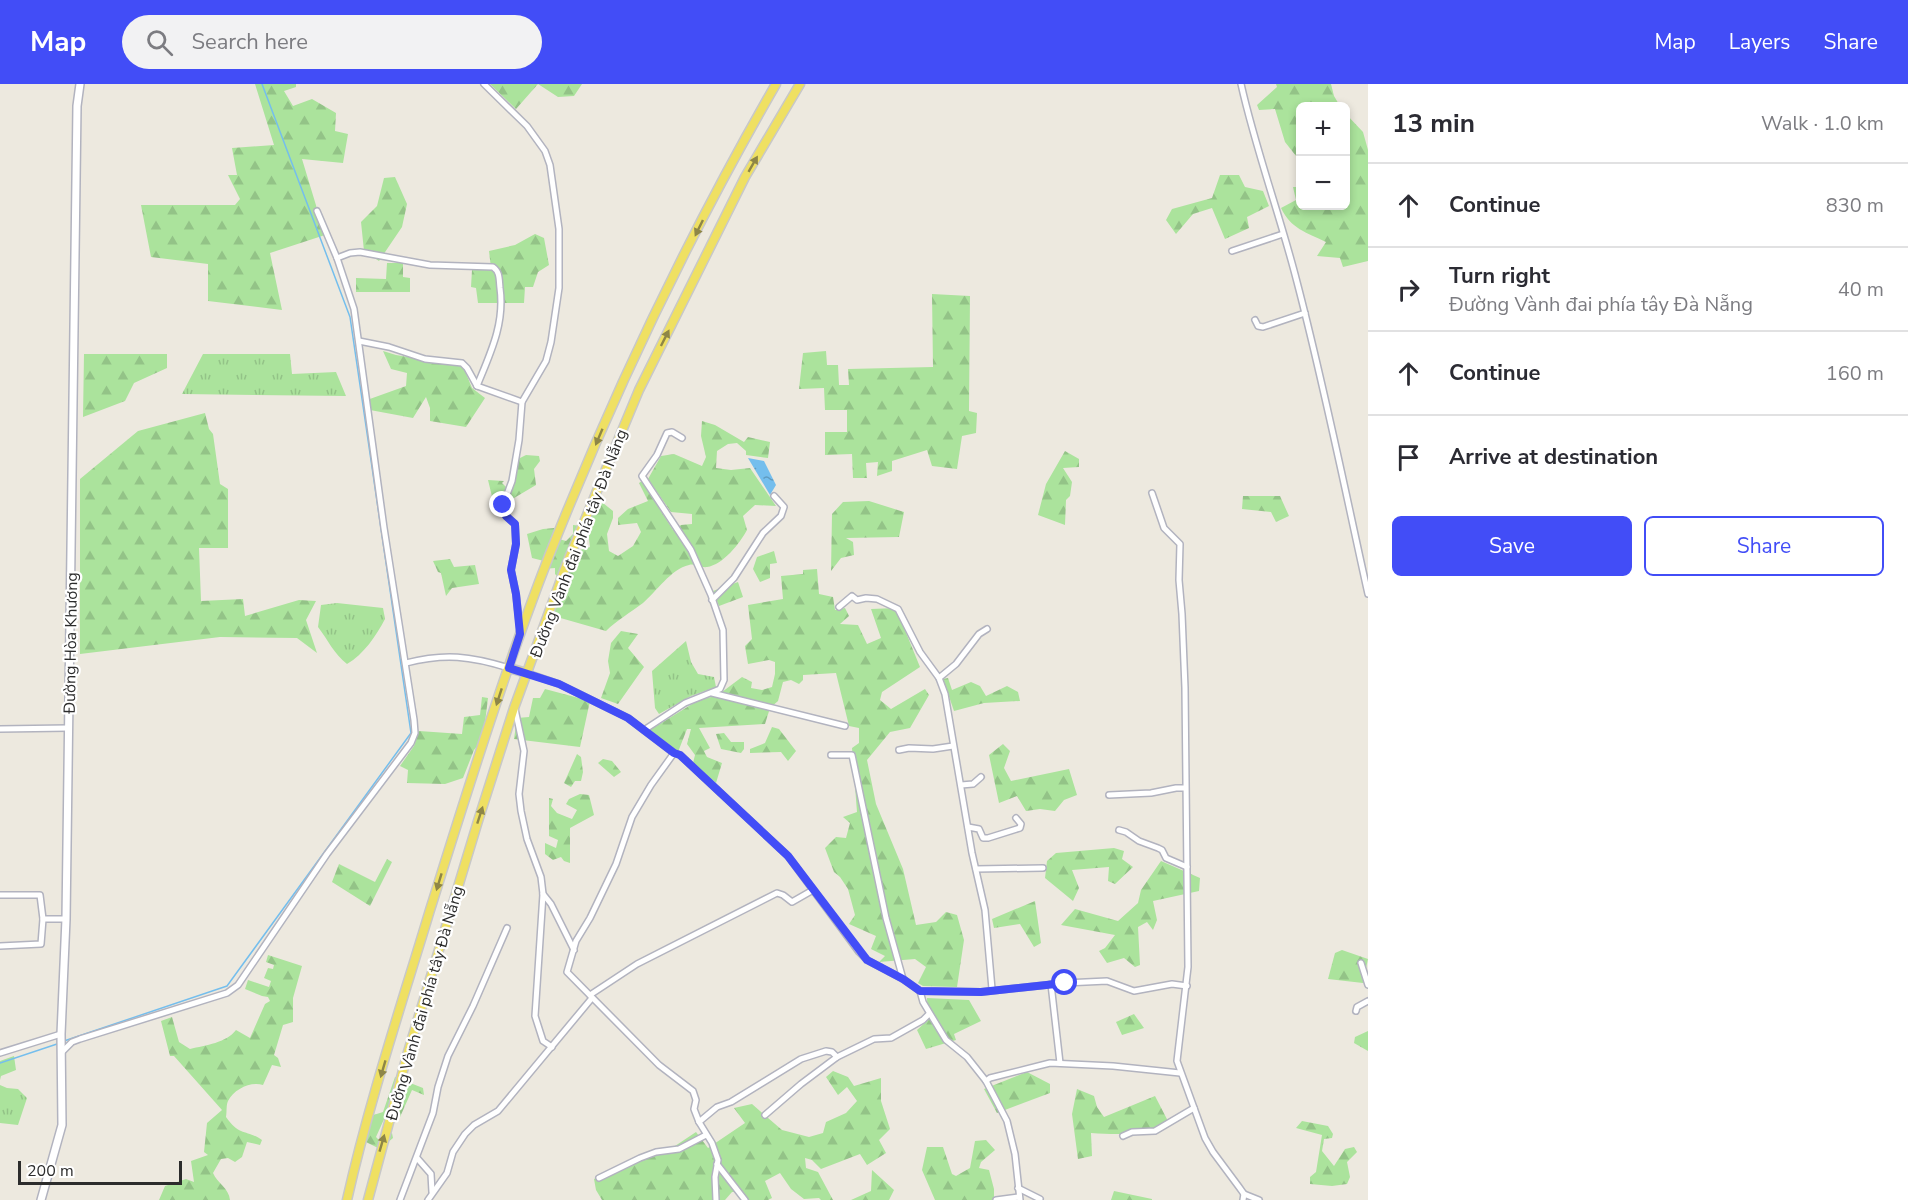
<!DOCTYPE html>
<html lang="en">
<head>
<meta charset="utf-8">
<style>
  :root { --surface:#fff; --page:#f2f2f3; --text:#2b2b33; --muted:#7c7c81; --line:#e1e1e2; --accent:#424df7 }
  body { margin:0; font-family:"Nunito Sans",sans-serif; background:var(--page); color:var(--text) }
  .controls { position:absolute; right:18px; top:18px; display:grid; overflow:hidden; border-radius:9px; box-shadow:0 3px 9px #0003 }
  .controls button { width:54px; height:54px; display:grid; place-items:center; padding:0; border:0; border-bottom:2px solid var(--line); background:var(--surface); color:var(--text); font:30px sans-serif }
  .scale { position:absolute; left:18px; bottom:15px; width:164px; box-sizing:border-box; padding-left:6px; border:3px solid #2c2c2c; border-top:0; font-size:16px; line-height:21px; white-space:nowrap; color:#2c2c2c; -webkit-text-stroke:4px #fff; paint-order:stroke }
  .stop { position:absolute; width:18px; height:18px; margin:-14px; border:4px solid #424df7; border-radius:50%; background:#fff }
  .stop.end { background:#424df7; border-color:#fff; box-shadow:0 2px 6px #0008 }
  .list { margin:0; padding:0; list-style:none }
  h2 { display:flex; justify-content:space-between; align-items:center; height:78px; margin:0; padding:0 24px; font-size:26px }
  h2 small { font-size:20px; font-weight:400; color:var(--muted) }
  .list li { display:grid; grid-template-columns:39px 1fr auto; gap:18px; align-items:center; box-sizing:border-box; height:84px; padding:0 24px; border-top:2px solid var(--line) }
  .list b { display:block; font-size:22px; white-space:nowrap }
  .list p { margin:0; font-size:20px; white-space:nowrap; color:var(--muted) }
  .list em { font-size:20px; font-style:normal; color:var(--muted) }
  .actions { display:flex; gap:12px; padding:18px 24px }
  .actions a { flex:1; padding:14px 0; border:2px solid var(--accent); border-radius:9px; text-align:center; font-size:21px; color:var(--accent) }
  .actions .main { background:var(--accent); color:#fff }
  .icon { flex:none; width:33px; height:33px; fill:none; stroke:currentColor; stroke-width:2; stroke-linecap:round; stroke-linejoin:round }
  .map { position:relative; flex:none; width:1368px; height:1116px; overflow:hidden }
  header { display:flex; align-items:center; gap:36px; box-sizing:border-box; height:84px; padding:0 30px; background:var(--accent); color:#fff }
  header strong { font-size:28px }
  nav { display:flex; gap:33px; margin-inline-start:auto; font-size:21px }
  .search { width:420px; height:54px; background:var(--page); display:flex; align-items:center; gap:15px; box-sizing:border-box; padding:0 21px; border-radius:33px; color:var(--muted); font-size:22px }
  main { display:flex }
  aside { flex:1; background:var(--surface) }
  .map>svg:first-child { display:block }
  .grass { fill:url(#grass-tufts) }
  .forest { fill:url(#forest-firs) }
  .water { fill:url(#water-ripples) }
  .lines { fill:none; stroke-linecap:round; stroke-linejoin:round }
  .stream { stroke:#74beed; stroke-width:1.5 }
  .minor-casing { stroke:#b2b3bf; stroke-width:8 }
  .tertiary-casing { stroke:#b2b3bf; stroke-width:10 }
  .primary-casing { stroke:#c8c8c8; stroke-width:11 }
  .minor { stroke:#fff; stroke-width:5 }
  .tertiary { stroke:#fff; stroke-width:7 }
  .primary { stroke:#efe062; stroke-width:8 }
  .oneway { fill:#8e8647 }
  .route { stroke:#424df7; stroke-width:8 }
  .labels { text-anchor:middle; stroke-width:4.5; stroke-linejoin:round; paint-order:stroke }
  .street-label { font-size:16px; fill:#2c2c2c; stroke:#fff }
</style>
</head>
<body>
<header>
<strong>Map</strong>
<div class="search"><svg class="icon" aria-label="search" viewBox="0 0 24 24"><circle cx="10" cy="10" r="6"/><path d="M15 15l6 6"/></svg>Search here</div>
<nav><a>Map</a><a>Layers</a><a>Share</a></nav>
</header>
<main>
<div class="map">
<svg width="1368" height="1116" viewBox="0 0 1368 1116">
  <defs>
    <pattern id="grass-tufts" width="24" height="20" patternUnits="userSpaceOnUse" patternTransform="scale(1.5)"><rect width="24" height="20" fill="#abe39c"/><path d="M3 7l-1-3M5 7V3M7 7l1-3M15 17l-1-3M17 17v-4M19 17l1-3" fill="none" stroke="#93c387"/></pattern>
    <pattern id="forest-firs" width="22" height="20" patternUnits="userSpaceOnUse" patternTransform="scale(1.5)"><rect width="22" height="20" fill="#abe39c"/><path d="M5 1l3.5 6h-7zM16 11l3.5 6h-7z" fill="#93c387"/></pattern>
    <pattern id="water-ripples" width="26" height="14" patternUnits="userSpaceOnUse" patternTransform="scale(1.5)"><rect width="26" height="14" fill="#74beed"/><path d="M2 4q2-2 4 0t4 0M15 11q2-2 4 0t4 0" fill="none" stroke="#5f9bc0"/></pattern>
  </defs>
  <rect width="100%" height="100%" fill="#ede9df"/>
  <g class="grass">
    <path d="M203,270H290L292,290L336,288L346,312L182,310Z"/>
    <path d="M337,519L383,524L385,535C376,552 364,570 347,580C334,570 328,556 318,543L321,521Z"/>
    <path d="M686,557L691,578L698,590L714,593L716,603L691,612L659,630L655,624L652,587Z"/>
    <path d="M14,972L16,986L1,992L0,996V977Z"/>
    <path d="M0,1001L7,1004L18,1005L27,1014L18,1041L0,1039Z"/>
  </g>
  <g class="forest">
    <path d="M255,0H296V3L284,7L293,22L312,15L336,29L335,47L348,50L343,79L302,75L325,151L270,169L282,226L208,217V180L151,173L141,121H235L240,115L228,91H237L232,64L274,61Z"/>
    <path d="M490,0H582L574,12L558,13L538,0L516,25Z"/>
    <path d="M1276,0H1331L1334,12L1340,22H1300V77L1285,58L1275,25L1259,26L1257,21L1277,3Z"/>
    <path d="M1346,30L1363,48L1368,66V177L1343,183L1340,174L1317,172L1326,158C1306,148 1291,145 1281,124L1296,116L1293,103H1300V122H1346Z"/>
    <path d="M1220,91H1239L1245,103L1263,107L1269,122L1247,133L1249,144L1225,155L1212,124L1193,130L1176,150L1166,136L1172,125L1212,114Z"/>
    <path d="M395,93L407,120L402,143L379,177L364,167L361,138L377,122L384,94Z"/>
    <path d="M535,150L544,154L549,181L538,188L533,203H525L524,219H478L476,204L471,203L472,186L491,184L489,167L515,161Z"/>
    <path d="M387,179H403V193L410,194V208H356V194L386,195Z"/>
    <path d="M932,210L970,212L969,327L977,329L976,349L962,352L957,385L932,382L927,366L892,377V387L877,392L878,378L866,379L867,394H853L852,370L825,371V348H847V326H825L824,304L799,305L803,269L826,267L827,281H838L839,301H849L848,285L933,283Z"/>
    <path d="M383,267L396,271L463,282L472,304L485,314L466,343L430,337V324L426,313L413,334L370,326L367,316L406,302L407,289L391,285Z"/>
    <path d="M84,270H167V284L134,299L125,317L83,333Z"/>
    <path d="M205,329L209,345L213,350L220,400L228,405V464H199L201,517L243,515L245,532L299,516L316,517L306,536L317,569L297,554L220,553L80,570V395L138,347Z"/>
    <path d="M702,337L715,341L744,358L748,353L770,358L768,374L746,371V367L737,359L728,360L717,367L716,384L731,386L750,384L776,422L755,421L743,432L747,446C740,459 723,481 707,483C701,484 695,479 689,481C671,485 656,508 643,519C630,529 617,536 606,547L550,531L553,518L562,516L569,504L555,490V484L543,485L544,477L532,474L527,450L543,445L554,444L559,455L566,457L573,450V441L582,442L584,451L571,459V464L580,466L590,463L585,425L598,415L613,427V434L607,450L609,467L618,472L633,462L641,448L637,439L618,441V434L628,425L648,417L639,399L642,397L673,446L681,441L692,440V430L671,428L648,395L661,372L674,370L702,382L706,373L701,352Z"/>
    <path d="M1065,367L1079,375V383L1063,384L1072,398L1070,412L1066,416L1065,441L1038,431L1046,400Z"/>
    <path d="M526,371L539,372L540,377L534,385L536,401L509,417L518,375Z"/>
    <path d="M488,396L504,397L502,399L506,403L498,424L495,425Z"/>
    <path d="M1243,412H1280L1289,432L1276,438L1271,428L1242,425Z"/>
    <path d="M869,417L904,428L899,453L846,454L853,458L854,471L841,474L831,487L832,430L843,418Z"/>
    <path d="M774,467L777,479L770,480V494L760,498L753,485L757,473Z"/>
    <path d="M450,475L454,483L475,481L479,500L452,504L446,512L441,489L438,488L433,477Z"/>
    <path d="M817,485L819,510L833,513L835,526L845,524L849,532L840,540L858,541L867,560L881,554L871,525L896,524L920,583L882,608L880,616L891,625L925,605L929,611L910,644L890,648L867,676L876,720L903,785L916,841L936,838L946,828L957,831L964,856L957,903L923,902L918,899L926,883L915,875L879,878L885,872L871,865L876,852L849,840L855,831L848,805L840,793L834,788L825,764L836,753L846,754L850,739L843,733L857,728L852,664L859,659V644L849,642L836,589L803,591V596L799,600L791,596L783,598L778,617L770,624L765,640L699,644L710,664L704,667L707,673L722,679L716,699L693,679L695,671L687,660L691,645H687L678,668L650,646L697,617L718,611L742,593L752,598L751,604L762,606L772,603L775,590V578L769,576L748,580L745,562L752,555L748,521L783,515L781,492L803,490V486Z"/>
    <path d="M738,498L743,513L719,522L713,507Z"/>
    <path d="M621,547L638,550L628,564L644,583L618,620L601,614L610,589L608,577L611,559Z"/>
    <path d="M948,594L952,606L971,598L980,602L986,612L1007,602L1018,608L1020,617L984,619L954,627L943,595Z"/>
    <path d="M545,605L590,617L580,663L514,655L517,634L529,633L533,614H540Z"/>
    <path d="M482,613L488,614L483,655L474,666L463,694L445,700L407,699L408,686L400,682L414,662L419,647L462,650L464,633L480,631Z"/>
    <path d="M772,643L779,645L796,667L788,677L781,668L750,669V665L765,659Z"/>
    <path d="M724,649L731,658H744V665L741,669L721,665L716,650Z"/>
    <path d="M1003,660L1010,667L1004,684L1011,697L1069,685L1077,711L1064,716L1055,727L1040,725L1026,727L1017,712L999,719L989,671Z"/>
    <path d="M577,670L581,673L583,688L581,697H575L571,703L564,699Z"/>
    <path d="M603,675L612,677L621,688L614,693L598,679Z"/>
    <path d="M580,710L589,711L594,731L570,744V779L564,777L561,773L553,776L545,770V759L556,764L558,756L549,752V714L553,715L551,722L557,729L572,735L577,726L566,720L569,715Z"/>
    <path d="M1114,764L1124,767L1122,775L1133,783L1115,800L1108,797L1109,783L1072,786L1079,804L1073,817L1045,794L1047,777L1056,769Z"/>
    <path d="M387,775L392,778L370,822L332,798L339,780L375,798Z"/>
    <path d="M1161,777L1200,794L1199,807L1153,817L1157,836L1153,846L1147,838L1138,843L1140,881L1135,883L1124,874L1107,879L1099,867L1105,864L1115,851L1061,841L1075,825L1118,837L1138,819L1141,806Z"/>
    <path d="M1035,817L1041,859L1034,863L1020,840L994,844L992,835Z"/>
    <path d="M1342,866L1368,875L1363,899L1328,895L1335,869Z"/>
    <path d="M268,871L302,882L293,914V938L283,941L274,971L278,974L281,983L272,981L263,1001C251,997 234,1005 228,1017C226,1021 227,1028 226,1033C240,1053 246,1045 262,1056L260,1061L247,1058L242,1073L235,1078L228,1074L221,1075L213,1089C217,1099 229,1104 230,1116H159L165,1102L186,1095L194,1098L191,1077L208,1071L204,1068L207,1039L222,1026L174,972H170L161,937L172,933L179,958L190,965C206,961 226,959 236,946L250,954L265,920L270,917L268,913L262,912L245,905L248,896L269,903L271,897L264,894L268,884L273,885L274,881L266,878Z"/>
    <path d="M927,914L969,916L981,937L954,950L956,956L926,965L917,946L928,936Z"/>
    <path d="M1134,930L1144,944L1122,951L1116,938Z"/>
    <path d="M1368,947V967L1354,959L1355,953Z"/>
    <path d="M833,987L848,993L854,1002L881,994V1017L890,1045L879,1056L886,1069L867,1081L860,1070L821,1085L812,1076L805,1074L806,1084L818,1088L833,1116H821L819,1114L804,1115L791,1105L780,1089L765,1097L772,1114L768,1116H741L735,1108H732L725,1116H602L596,1106L594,1095L649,1068L672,1064L696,1048L708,1064L745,1039L734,1024L752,1020L782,1046L809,1053L823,1049L826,1038L846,1029L857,1017L847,1003L838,1011L826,993Z"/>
    <path d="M1027,988L1050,1000V1009L997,1029L984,1005Z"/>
    <path d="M395,993L423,1004L424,1011L412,1006L400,1033H385L376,1053L379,1056L392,1049L393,1054L380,1065L362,1056L367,1033L383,1028Z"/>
    <path d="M1077,1005L1094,1012L1097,1023L1104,1033L1155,1012L1170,1041C1141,1051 1121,1051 1091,1049L1092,1072L1078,1075L1072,1030Z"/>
    <path d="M1302,1037L1328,1042L1333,1050L1332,1054L1324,1055L1322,1067L1334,1082L1345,1065L1354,1063L1357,1068L1347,1078L1350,1093L1347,1100L1332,1102L1310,1100V1093L1316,1088L1322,1051L1296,1044Z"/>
    <path d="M986,1056L995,1066L981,1078L979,1084L989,1086L994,1105V1116H935L922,1086L927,1063H943L952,1090L956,1092L970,1084L975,1057Z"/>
    <path d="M872,1086L894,1106L889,1116H851L871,1107Z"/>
    <path d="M1114,1107L1152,1115V1116H1111Z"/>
  </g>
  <path class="water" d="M748,374L764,377L776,401L770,411Z"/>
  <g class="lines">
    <g class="stream">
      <path d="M64,957L227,902L411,649L350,233L262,0"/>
      <path d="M0,979L57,960"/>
    </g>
    <g class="minor-casing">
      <g id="minor">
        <path d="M484,0L527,42L545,67L550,81L559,145V204L551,258L546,277L522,318L519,356L512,397L503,421L506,432L515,440L516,460L511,486L516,510L520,545"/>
        <path d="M1241,0C1256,67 1280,131 1297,198C1324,301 1345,406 1368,510"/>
        <path d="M1232,167L1283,150"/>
        <path d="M337,174L350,169L360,168L430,181L493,183C500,188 499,195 500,204C505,240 490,270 477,302"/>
        <path d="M1255,236L1258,242L1263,243L1305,229"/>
        <path d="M359,257L389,263L425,275L462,279L467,284L477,302L522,318"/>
        <path d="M1152,409L1164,444L1180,460L1179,496L1182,530L1185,604L1188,883L1177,977L1205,1054L1213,1068L1239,1103L1244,1110L1243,1116"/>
        <path d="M712,516L734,494L763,449L781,432L784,423L774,412"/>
        <path d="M839,523L852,512L857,516L866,514L877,515L898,525L920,568L939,594L945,610L972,769L985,826L992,905"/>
        <path d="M406,579C445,569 470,572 509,584"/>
        <path d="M527,589L559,600L628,634L674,669L680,671L788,772L859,868L867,876L903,895L920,907L923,918L946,956L967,973L986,997L1007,1037L1015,1070L1020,1116"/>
        <path d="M939,594L956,580L979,550L987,545"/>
        <path d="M712,609L845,642"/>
        <path d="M515,625L524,667L519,710L521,727L527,755L541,793L543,810L535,932L543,957L552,963"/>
        <path d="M0,645L68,644"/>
        <path d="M644,646L685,619L720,605L724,596L723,546L711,511L691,466L642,392L657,371L667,349L672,348L682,354"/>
        <path d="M899,666L909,664L933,665L953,662"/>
        <path d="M674,669L651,701L632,733L616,780L590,834L576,857L567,888L659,981L693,1007L696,1016L694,1025L699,1038L712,1059L718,1076L715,1093L716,1116"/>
        <path d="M831,671H852L886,834L903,895"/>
        <path d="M961,701L973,700L981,693"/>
        <path d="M1109,711L1151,709L1176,704H1185"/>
        <path d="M968,743L979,745L983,754H988L1020,744L1021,740L1016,734"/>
        <path d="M1119,746L1126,748L1139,757L1158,764L1162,766L1166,774L1187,783"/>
        <path d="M976,785L1043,784"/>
        <path d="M543,810L551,820L574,866"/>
        <path d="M0,811H40L43,835L41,860L0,862"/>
        <path d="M43,835H66"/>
        <path d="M1361,879L1368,901"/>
        <path d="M1051,900L1060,979"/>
        <path d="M920,907L981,908L1065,899L1107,897L1134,907L1172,900L1187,902"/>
        <path d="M590,911L637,880L777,809L783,811L792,818L813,806"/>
        <path d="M1356,927L1357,923L1368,917"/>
        <path d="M62,968L72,958L80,955L227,909L238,901L327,770L411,659L415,649L414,636L384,444L354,225L337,174L317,127"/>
        <path d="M0,969L61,950"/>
        <path d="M986,997L990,994L1050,979L1113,982L1180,989"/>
        <path d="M765,1031L801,1000L837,973L874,955L891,954L923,936L929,930"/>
        <path d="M699,1038L717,1023L731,1018L801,975L826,967L832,968L837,973"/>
        <path d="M1123,1052L1132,1048L1155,1047L1194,1024"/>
        <path d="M417,1074L431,1090L432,1108"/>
        <path d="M717,1080L745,1116"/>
        <path d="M599,1094L640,1074L656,1068L679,1065L706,1051"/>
        <path d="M1018,1104L1040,1115"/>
        <path d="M1244,1110L1259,1116"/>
        <path d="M400,1116L433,1029L438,1003L448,972L473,922L507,844"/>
        <path d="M428,1116L447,1089L453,1068L465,1050L474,1041L498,1027L592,914"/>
        <path d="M996,1116L1019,1113"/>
      </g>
    </g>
    <g class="tertiary-casing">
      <path id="tertiary" d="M41,1116L62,1041L61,950L66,835L77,22L80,0"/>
    </g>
    <g class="primary-casing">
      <g id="primary">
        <path d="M509,584L527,589"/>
        <path d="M347,1116C369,1018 401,922 430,826C467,708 504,588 549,472C613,310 689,151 776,0"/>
        <path d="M368,1116L408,968L478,737L514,624L567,479L639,306L745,93L800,0"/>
      </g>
    </g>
    <use href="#minor" class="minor"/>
    <use href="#tertiary" class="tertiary"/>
    <use href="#primary" class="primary"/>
  </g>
  <defs><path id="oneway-solid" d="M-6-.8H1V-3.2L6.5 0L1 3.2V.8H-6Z" transform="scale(1.5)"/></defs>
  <g class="oneway">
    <use href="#oneway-solid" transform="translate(753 80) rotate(-60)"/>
    <use href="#oneway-solid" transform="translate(699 144) rotate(116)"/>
    <use href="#oneway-solid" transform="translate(665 254) rotate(-63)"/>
    <use href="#oneway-solid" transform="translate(599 353) rotate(113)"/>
    <use href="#oneway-solid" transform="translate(499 613) rotate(108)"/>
    <use href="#oneway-solid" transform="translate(480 731) rotate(-72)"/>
    <use href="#oneway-solid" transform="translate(439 798) rotate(107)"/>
    <use href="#oneway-solid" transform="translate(383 985) rotate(106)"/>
    <use href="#oneway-solid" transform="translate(382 1059) rotate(-74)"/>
  </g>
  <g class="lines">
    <path class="route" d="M503,421L506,432L515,440L516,460L511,486L516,510L520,550L509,584L559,600L628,634L674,669L680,671L788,772L867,876L903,895L920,907L981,908L1065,899"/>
  </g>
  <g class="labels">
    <g class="street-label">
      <text transform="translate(578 459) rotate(-69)" y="6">Đường Vành đai phía tây Đà Nẵng</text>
      <text transform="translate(70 559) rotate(-89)" y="6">Đường Hòa Khương</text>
      <text transform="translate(424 919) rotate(-74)" y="6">Đường Vành đai phía tây Đà Nẵng</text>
    </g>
  </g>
</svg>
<div class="controls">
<button>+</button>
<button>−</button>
</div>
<div class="scale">200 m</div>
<div class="stop" style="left:1065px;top:899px"></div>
<div class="stop end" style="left:503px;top:421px"></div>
</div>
<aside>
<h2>13 min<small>Walk · 1.0 km</small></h2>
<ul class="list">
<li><svg class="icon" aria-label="ahead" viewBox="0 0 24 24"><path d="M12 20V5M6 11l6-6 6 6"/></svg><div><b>Continue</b></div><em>830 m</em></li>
<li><svg class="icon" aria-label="right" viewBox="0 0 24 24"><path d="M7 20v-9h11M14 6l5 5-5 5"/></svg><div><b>Turn right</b><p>Đường Vành đai phía tây Đà Nẵng</p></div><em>40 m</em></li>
<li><svg class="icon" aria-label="ahead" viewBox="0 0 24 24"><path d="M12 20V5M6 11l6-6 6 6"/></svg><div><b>Continue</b></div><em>160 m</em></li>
<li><svg class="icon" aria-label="arrive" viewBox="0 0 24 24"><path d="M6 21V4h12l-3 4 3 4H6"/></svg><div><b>Arrive at destination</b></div></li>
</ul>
<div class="actions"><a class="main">Save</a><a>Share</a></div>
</aside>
</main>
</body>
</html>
